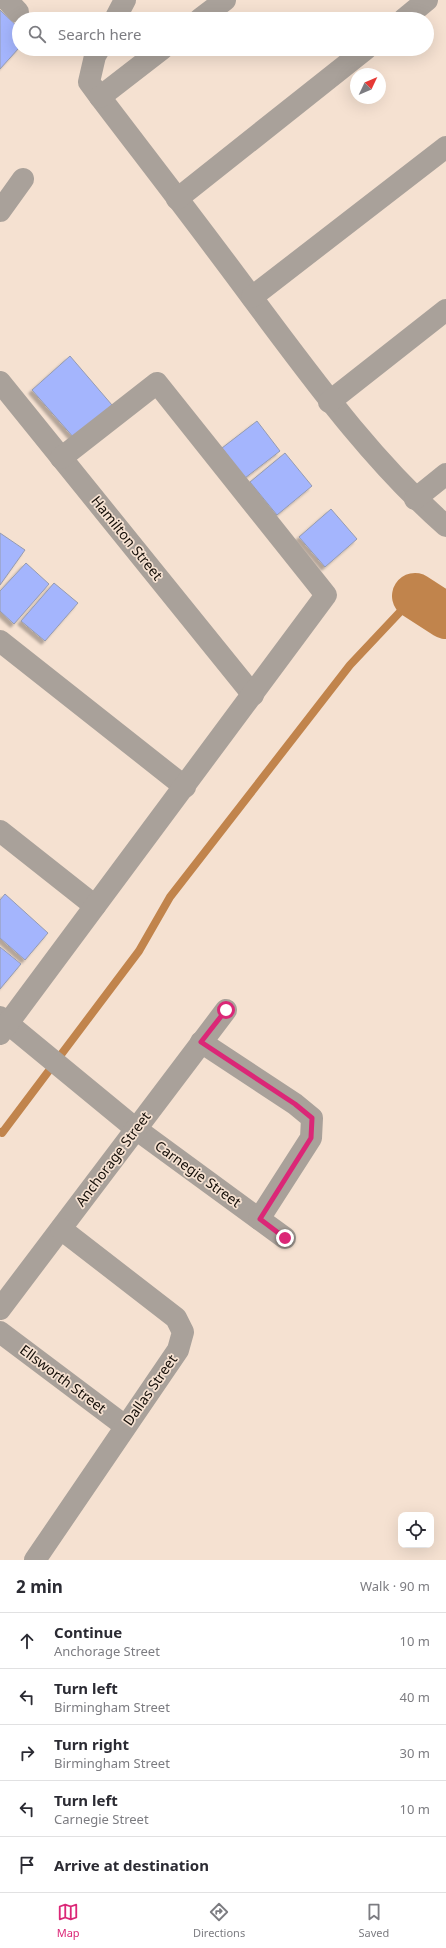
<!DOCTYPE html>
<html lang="en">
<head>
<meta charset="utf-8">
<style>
  :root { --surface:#fff; --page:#f2f2f3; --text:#2b2b33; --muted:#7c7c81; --line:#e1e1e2; --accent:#db2777 }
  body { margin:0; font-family:"Noto Sans",sans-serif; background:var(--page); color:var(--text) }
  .controls { position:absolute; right:12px; bottom:12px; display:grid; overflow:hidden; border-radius:8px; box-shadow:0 4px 16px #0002 }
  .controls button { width:36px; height:36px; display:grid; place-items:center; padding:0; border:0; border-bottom:1px solid var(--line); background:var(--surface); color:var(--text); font:20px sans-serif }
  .compass { position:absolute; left:350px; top:68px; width:36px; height:36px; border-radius:50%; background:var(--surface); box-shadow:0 4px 16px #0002; rotate:46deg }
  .stop { position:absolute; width:12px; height:12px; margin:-9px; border:3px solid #db2777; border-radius:50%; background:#fff }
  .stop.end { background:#db2777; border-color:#fff; box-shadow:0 1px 4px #0008 }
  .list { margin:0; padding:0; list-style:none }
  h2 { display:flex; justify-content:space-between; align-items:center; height:52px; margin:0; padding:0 16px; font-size:17px }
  h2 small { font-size:13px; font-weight:400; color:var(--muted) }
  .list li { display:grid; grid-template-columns:26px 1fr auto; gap:12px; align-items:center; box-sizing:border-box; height:56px; padding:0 16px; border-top:1px solid var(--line) }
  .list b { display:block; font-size:15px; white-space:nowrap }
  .list p { margin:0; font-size:13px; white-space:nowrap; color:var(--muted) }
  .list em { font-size:13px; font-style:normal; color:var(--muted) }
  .icon { flex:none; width:22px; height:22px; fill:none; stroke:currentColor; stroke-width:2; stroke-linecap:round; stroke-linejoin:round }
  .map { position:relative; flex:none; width:446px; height:1560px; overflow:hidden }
  .search { position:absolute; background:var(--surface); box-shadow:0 4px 16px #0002; left:12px; right:12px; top:12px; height:44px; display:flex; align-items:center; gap:10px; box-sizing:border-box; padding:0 14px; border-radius:22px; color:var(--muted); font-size:15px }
  .sheet { height:332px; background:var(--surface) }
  nav { display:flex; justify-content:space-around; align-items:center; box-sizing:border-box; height:56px; border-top:1px solid var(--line); background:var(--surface); font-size:11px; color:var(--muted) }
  nav a { display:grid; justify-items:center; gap:2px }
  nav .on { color:var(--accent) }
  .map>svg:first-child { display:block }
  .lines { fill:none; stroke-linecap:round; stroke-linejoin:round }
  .stream { stroke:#c1844c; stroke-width:8 }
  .river { stroke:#c1844c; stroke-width:46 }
  .building { fill:#a4b5fd; stroke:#959bb0; filter:url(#shadow) }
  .minor { stroke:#a9a19a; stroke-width:22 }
  .route { stroke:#db2777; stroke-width:5 }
  .labels { text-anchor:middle; stroke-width:3.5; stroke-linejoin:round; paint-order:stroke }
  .street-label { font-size:14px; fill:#130d07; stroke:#f5e1d1 }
</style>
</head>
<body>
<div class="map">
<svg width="446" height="1560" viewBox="0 0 446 1560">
  <defs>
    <filter id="shadow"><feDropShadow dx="-3.5" dy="3.5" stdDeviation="1" flood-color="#0004"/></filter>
  </defs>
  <rect width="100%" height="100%" fill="#f5e1d1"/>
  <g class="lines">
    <path class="stream" d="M0,1132L2,1133L139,951L170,897L350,665L415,596"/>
    <path class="river" d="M415,596L446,616"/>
  </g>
  <g class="building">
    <path d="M0,10L19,28V48L0,69Z"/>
    <path d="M70,356L112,405L74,438L32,390Z"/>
    <path d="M257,421L280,451L245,478L222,448Z"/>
    <path d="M285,453L312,486L277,515L250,482Z"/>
    <path d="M331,509L357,539L325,567L299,537Z"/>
    <path d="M0,533L25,550L0,585Z"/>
    <path d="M26,563L49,584L14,624L0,611V591Z"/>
    <path d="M54,583L78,603L45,641L21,621Z"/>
    <path d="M5,894L48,933L25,960L0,938V900Z"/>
    <path d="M0,947L21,964L0,989Z"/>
  </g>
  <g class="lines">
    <g class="minor">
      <path d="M7,0L18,12"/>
      <path d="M115,19L125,0"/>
      <path d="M200,19L225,0"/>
      <path d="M404,19L427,0"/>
      <path d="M99,49L95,56L89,82L100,97C151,164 203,231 253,299C313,379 371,460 446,526"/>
      <path d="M100,97L162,49"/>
      <path d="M177,199L366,49"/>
      <path d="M0,211L23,179"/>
      <path d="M252,297L446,147"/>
      <path d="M0,382L253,695"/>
      <path d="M329,402L446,310"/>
      <path d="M415,499L446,474"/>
      <path d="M0,641L185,787"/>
      <path d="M0,831L95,906"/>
      <path d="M0,1017L136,1129L285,1238"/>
      <path d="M0,1034L326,595L157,383L61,458"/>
      <path d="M201,1042L295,1104L312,1118L311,1138L259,1219"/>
      <path d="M0,1309L226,1010"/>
      <path d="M0,1332L125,1426"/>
      <path d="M35,1560L178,1350L183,1332L176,1318L61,1229"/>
    </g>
  </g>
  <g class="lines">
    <path class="route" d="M226,1010L201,1042L295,1104L312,1118L311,1138L260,1219L285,1238"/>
  </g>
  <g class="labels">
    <g class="street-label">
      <text transform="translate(127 538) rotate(51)" y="5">Hamilton Street</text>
      <text transform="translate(113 1159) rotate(-53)" y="5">Anchorage Street</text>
      <text transform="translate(198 1174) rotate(36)" y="5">Carnegie Street</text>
      <text transform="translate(63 1379) rotate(37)" y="5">Ellsworth Street</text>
      <text transform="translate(150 1390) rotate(-55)" y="5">Dallas Street</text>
    </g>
  </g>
</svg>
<div class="controls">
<button><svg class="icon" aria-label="locate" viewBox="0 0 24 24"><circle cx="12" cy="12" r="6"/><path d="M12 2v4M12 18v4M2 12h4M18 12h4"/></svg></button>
</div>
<svg class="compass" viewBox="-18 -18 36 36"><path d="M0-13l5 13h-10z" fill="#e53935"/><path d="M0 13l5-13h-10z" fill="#7c7c81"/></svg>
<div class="stop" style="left:226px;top:1010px"></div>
<div class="stop end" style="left:285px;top:1238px"></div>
<div class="search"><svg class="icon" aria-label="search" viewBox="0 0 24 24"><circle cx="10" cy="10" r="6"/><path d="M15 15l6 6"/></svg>Search here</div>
</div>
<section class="sheet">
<h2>2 min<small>Walk · 90 m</small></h2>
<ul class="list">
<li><svg class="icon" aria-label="ahead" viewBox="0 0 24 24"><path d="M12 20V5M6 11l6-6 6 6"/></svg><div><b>Continue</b><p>Anchorage Street</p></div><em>10 m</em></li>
<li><svg class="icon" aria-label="left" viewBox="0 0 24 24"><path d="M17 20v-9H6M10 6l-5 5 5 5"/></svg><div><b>Turn left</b><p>Birmingham Street</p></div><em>40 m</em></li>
<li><svg class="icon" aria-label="right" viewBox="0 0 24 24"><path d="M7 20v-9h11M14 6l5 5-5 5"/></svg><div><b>Turn right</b><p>Birmingham Street</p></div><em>30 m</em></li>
<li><svg class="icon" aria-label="left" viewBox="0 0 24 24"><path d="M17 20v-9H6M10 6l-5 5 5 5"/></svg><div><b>Turn left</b><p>Carnegie Street</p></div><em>10 m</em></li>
<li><svg class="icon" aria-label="arrive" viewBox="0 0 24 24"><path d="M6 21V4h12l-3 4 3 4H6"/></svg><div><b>Arrive at destination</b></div></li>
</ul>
</section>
<nav>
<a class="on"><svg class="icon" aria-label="map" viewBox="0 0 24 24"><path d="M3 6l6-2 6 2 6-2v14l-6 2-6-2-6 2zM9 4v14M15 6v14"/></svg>Map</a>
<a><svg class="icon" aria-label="directions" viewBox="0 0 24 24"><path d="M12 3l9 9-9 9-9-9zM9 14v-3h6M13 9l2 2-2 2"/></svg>Directions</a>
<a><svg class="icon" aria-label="saved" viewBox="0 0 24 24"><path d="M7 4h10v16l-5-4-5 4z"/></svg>Saved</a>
</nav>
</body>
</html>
